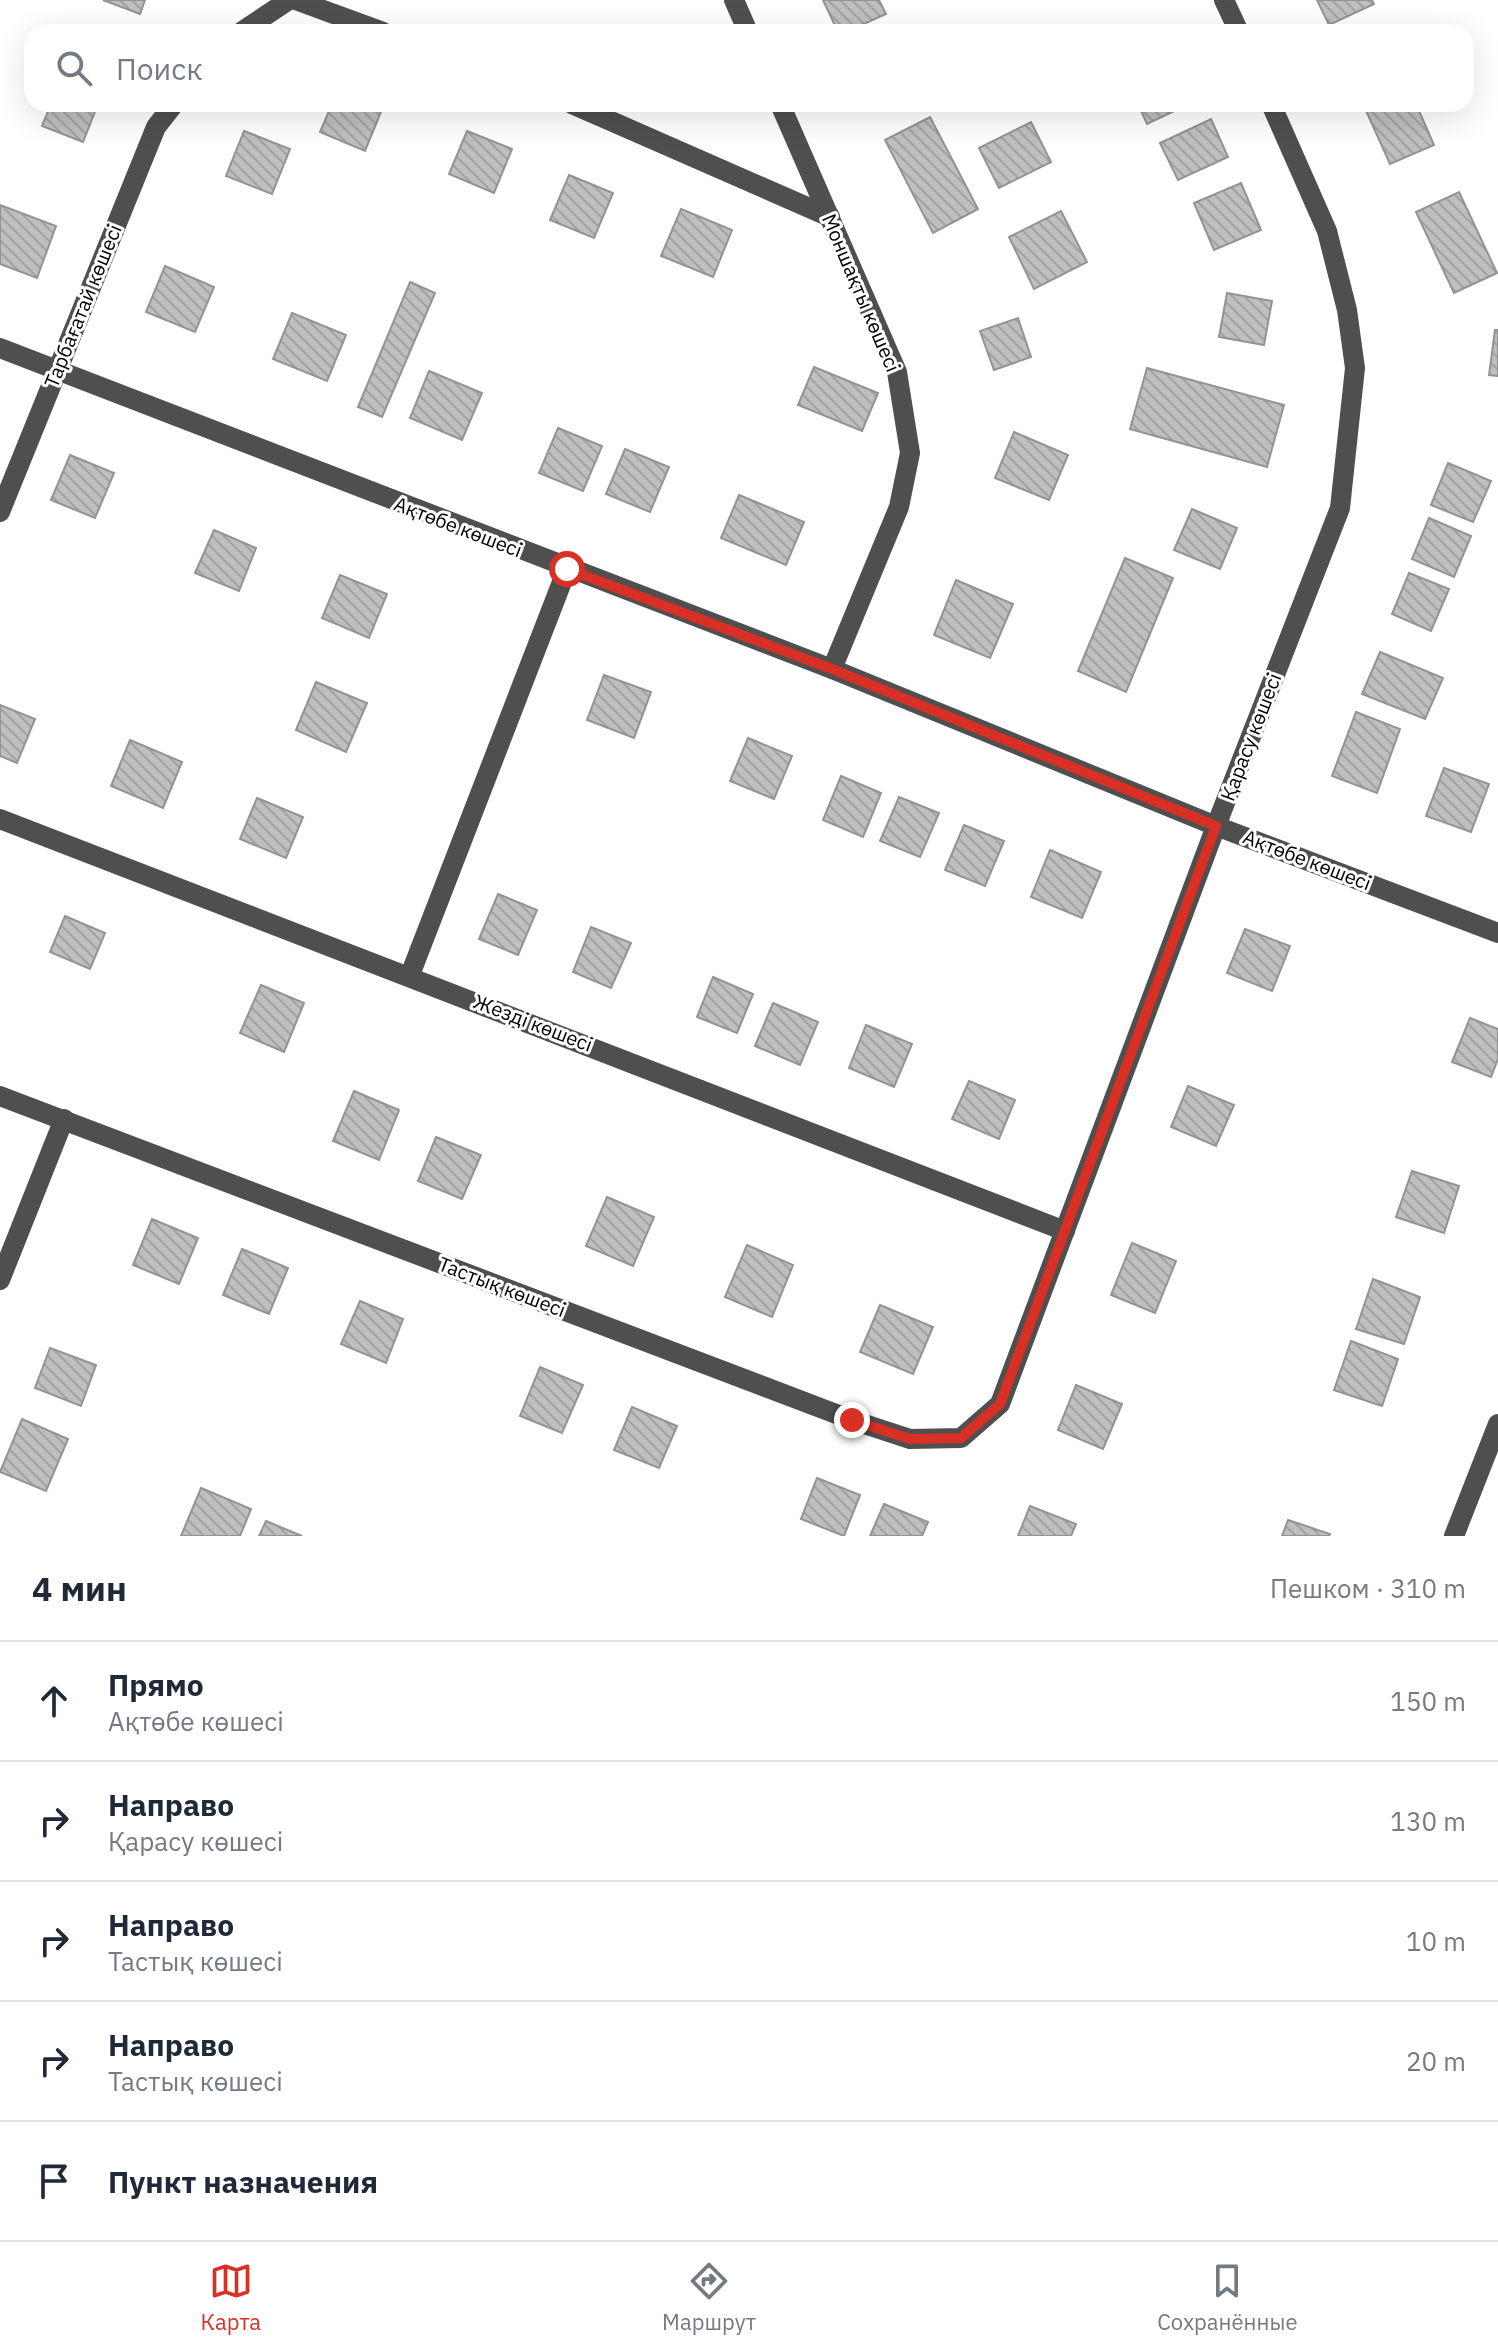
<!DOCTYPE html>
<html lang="ru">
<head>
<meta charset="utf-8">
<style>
  :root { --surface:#fff; --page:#f6f6f7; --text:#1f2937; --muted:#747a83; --line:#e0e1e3; --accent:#d93025 }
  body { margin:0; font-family:"IBM Plex Sans",sans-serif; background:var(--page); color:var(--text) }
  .stop { position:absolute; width:24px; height:24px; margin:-18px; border:6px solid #d93025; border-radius:50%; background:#fff }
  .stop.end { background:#d93025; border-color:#fff; box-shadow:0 2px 8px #0008 }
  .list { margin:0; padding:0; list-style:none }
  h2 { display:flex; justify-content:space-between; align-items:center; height:104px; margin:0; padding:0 32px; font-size:34px }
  h2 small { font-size:26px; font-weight:400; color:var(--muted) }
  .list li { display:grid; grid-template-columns:52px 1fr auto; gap:24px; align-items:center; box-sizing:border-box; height:120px; padding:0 32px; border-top:2px solid var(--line) }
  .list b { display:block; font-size:30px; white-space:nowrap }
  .list p { margin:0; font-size:26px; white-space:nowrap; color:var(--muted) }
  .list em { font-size:26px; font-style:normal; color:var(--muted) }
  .icon { flex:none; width:44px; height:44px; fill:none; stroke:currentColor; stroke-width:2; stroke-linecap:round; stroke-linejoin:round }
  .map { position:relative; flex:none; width:1498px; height:1536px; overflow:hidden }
  .search { position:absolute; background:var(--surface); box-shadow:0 8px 32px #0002; left:24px; right:24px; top:24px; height:88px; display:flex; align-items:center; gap:20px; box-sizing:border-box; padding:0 28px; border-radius:24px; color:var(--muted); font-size:30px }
  .sheet { height:704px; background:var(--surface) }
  nav { display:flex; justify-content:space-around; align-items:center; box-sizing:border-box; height:112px; border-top:2px solid var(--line); background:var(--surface); font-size:22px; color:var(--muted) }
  nav a { display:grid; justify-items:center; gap:4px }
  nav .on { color:var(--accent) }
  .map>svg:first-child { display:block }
  .building { fill:url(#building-back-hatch); stroke:#939393; stroke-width:2 }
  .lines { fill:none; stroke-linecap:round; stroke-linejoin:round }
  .minor { stroke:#4f4f4f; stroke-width:20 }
  .route { stroke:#d93025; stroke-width:10 }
  .labels { text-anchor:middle; stroke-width:6; stroke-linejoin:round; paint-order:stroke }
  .street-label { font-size:20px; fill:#000; stroke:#fff }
</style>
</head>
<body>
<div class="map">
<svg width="1498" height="1536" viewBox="0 0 1498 1536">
  <defs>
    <pattern id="building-back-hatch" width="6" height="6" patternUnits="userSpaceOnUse" patternTransform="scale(2)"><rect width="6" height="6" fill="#bfbfbf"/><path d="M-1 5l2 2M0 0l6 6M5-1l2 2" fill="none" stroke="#a2a2a2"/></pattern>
  </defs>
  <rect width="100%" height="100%" fill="#fff"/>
  <g class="building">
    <path d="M103,0H145L140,14Z"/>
    <path d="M823,0H879L886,14L846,32H838Z"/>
    <path d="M1317,0H1372L1374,4L1329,25Z"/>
    <path d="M51,104H98L83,142L42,126Z"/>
    <path d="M332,104L383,107L365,151L320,132Z"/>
    <path d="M1138,104H1189L1147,124Z"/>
    <path d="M1363,104H1416L1434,145L1390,164Z"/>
    <path d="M930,117L978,209L933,233L885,140Z"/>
    <path d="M1211,119L1228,157L1178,180L1160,143Z"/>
    <path d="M1031,122L1051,162L999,188L979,148Z"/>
    <path d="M244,131L290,149L272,194L226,176Z"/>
    <path d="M467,131L512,149L494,193L449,174Z"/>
    <path d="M569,175L613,193L594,238L550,220Z"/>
    <path d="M1241,183L1261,230L1214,250L1194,203Z"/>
    <path d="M1459,192L1497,273L1454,293L1416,212Z"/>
    <path d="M0,205L56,226L37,278L0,264Z"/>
    <path d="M681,209L732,230L713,277L661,256Z"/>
    <path d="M1061,211L1087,262L1034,289L1009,237Z"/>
    <path d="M165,266L214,287L195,332L146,312Z"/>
    <path d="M410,282L435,293L382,417L358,407Z"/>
    <path d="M1227,293L1272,301L1264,345L1219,337Z"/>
    <path d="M292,313L346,335L327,381L273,359Z"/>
    <path d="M1018,318L1031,357L994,370L980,331Z"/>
    <path d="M1495,330H1498V376L1489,375Z"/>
    <path d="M814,367L878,393L862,431L798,405Z"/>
    <path d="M1147,368L1284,405L1267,467L1130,429Z"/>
    <path d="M429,371L482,393L462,440L410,418Z"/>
    <path d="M558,428L602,446L583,491L539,473Z"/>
    <path d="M1014,432L1068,455L1049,500L995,478Z"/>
    <path d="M625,449L669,467L650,512L606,494Z"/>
    <path d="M70,455L114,473L95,518L51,500Z"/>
    <path d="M1448,463L1491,481L1473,522L1431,505Z"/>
    <path d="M739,495L804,522L786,565L721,538Z"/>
    <path d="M1192,509L1237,528L1220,569L1174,550Z"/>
    <path d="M1429,518L1471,536L1454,577L1412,559Z"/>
    <path d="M214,530L256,548L239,591L195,573Z"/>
    <path d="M1125,558L1173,578L1126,692L1078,671Z"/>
    <path d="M1409,573L1449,589L1431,631L1392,614Z"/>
    <path d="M340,575L387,594L369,638L322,618Z"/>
    <path d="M956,580L1013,604L990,658L934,635Z"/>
    <path d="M1380,652L1443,678L1425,719L1362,694Z"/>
    <path d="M604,675L651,692L634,738L587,720Z"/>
    <path d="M316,682L367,703L346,752L296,730Z"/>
    <path d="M0,705L35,719L17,763L0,756Z"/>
    <path d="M1356,712L1400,729L1377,793L1332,776Z"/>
    <path d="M748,738L792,756L774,799L730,781Z"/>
    <path d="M130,740L182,762L163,808L111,786Z"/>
    <path d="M1444,768L1489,784L1471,832L1426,816Z"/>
    <path d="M841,776L881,793L863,837L823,820Z"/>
    <path d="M899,797L939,813L920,857L880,841Z"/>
    <path d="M257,798L303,817L286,858L240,839Z"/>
    <path d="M964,825L1004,841L985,886L945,870Z"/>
    <path d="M1050,850L1101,872L1082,918L1031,897Z"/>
    <path d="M498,894L537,910L518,955L479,939Z"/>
    <path d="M65,916L105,933L90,969L50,952Z"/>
    <path d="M591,927L631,943L611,988L573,972Z"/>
    <path d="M1245,929L1290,946L1272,991L1227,973Z"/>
    <path d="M713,977L753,994L737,1033L697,1017Z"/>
    <path d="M261,985L304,1003L284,1052L240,1033Z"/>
    <path d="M773,1003L818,1022L800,1065L755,1046Z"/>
    <path d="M1470,1018L1498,1029V1059L1491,1077L1452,1062Z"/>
    <path d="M866,1025L912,1044L894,1087L849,1068Z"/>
    <path d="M969,1081L1015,1100L999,1139L952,1119Z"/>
    <path d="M1188,1086L1234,1105L1216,1146L1171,1127Z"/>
    <path d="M354,1091L399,1110L379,1160L333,1141Z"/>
    <path d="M436,1137L481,1155L462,1199L418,1181Z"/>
    <path d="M1412,1171L1459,1186L1444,1233L1396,1217Z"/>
    <path d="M607,1197L654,1217L633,1266L586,1246Z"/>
    <path d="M152,1219L198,1238L179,1284L133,1265Z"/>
    <path d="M1132,1243L1176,1261L1155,1313L1111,1295Z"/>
    <path d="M747,1245L793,1265L772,1317L725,1297Z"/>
    <path d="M242,1249L288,1268L269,1314L223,1295Z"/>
    <path d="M1373,1279L1420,1297L1404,1344L1356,1329Z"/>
    <path d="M360,1301L403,1319L386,1363L341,1344Z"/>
    <path d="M880,1305L933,1327L913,1374L860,1352Z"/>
    <path d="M1351,1341L1398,1359L1382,1406L1334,1390Z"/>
    <path d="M50,1348L96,1365L81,1406L35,1388Z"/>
    <path d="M540,1367L583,1385L562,1433L520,1416Z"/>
    <path d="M1076,1385L1122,1404L1103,1449L1058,1430Z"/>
    <path d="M632,1407L677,1426L659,1468L614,1450Z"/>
    <path d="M22,1419L68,1439L46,1491L0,1472Z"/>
    <path d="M817,1478L860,1495L844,1536L801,1519Z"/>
    <path d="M201,1488L251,1509L240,1536H181Z"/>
    <path d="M884,1504L928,1522L922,1536H870Z"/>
    <path d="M1030,1506L1076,1524L1071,1536H1018Z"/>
    <path d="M1288,1520L1330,1534L1329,1536H1282Z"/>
    <path d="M266,1521L302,1536H259Z"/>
  </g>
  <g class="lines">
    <g class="minor">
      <path d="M296,0L383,32"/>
      <path d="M734,0L748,32"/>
      <path d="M1224,0L1239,32"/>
      <path d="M241,32L289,0"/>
      <path d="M572,104L830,217"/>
      <path d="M780,104L897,372L910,453L899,507L832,669"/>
      <path d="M0,348L832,669L1216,826L1498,933"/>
      <path d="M0,512L156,127L174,104"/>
      <path d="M0,819L1065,1231"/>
      <path d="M410,975L567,569"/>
      <path d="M0,1096L852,1420L910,1439L961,1438L1000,1404L1216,826L1340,508L1355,368L1347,310L1327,231L1271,104"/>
      <path d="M0,1280L64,1119"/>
      <path d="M1454,1536L1498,1424"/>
    </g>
  </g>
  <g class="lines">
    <path class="route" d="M567,569L832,669L1216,826L1000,1404L961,1438L910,1439L852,1420"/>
  </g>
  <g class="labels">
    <g class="street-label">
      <text transform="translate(861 293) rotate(67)" y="7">Моншақты көшесі</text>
      <text transform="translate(83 306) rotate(-68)" y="7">Тарбағатай көшесі</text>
      <text transform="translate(458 527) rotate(21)" y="7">Ақтөбе көшесі</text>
      <text transform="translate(1251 737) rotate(-69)" y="7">Қарасу көшесі</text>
      <text transform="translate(1307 860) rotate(21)" y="7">Ақтөбе көшесі</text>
      <text transform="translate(533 1023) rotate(21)" y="7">Жезді көшесі</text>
      <text transform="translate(502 1287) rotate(21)" y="7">Тастық көшесі</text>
    </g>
  </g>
</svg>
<div class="stop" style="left:567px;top:569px"></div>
<div class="stop end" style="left:852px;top:1420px"></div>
<div class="search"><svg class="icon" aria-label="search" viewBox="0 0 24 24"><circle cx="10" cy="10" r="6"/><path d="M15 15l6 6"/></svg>Поиск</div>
</div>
<section class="sheet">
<h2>4 мин<small>Пешком · 310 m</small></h2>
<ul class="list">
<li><svg class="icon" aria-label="ahead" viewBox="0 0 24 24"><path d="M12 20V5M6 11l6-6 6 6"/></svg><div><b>Прямо</b><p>Ақтөбе көшесі</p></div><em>150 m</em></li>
<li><svg class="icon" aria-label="right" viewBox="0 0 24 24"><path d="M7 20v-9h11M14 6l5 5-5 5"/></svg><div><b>Направо</b><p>Қарасу көшесі</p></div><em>130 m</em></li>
<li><svg class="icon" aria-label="right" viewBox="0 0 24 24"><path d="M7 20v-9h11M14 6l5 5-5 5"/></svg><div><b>Направо</b><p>Тастық көшесі</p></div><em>10 m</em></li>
<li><svg class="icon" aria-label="right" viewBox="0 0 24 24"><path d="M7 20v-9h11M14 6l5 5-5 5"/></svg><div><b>Направо</b><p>Тастық көшесі</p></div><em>20 m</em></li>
<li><svg class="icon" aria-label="arrive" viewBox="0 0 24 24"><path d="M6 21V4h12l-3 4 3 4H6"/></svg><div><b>Пункт назначения</b></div></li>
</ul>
</section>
<nav>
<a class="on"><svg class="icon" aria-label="map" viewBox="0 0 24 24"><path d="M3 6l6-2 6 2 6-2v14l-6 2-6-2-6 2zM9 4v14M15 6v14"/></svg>Карта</a>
<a><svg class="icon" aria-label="directions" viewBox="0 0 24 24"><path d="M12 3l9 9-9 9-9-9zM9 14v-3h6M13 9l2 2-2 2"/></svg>Маршрут</a>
<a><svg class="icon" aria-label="saved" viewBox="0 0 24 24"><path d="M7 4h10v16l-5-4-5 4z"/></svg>Сохранённые</a>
</nav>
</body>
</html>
